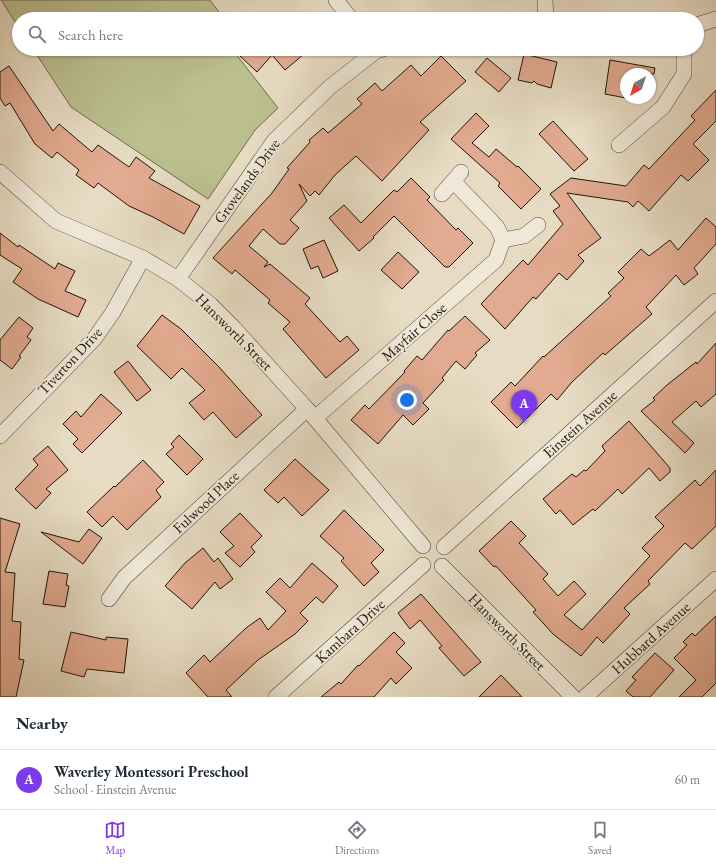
<!DOCTYPE html>
<html lang="en">
<head>
<meta charset="utf-8">
<style>
  :root { --surface:#fff; --page:#f2f2f3; --text:#1f2937; --muted:#747a83; --line:#e0e1e3; --accent:#7c3aed }
  body { margin:0; font-family:"EB Garamond",serif; background:var(--page); color:var(--text) }
  .compass { position:absolute; left:620px; top:68px; width:36px; height:36px; border-radius:50%; background:var(--surface); box-shadow:0 1px 3px #0004; rotate:219deg }
  .you { position:absolute; left:407px; top:400px; width:14px; height:14px; margin:-10px; border:3px solid #fff; border-radius:50%; background:#1a73e8; box-shadow:0 0 0 6px #1a73e833 }
  .badge { display:grid; place-items:center; width:26px; height:26px; border-radius:50%; background:var(--accent); color:#fff; font-size:13px; font-weight:700 }
  .pin { position:absolute; translate:-50% -33px; filter:drop-shadow(0 1px 2px #0008) }
  .pin::after { content:''; position:absolute; top:21px; width:14px; height:12px; background:inherit; clip-path:polygon(0 0,100% 0,50% 100%) }
  .list { margin:0; padding:0; list-style:none }
  h2 { display:flex; justify-content:space-between; align-items:center; height:52px; margin:0; padding:0 16px; font-size:17px }
  h2 small { font-size:13px; font-weight:400; color:var(--muted) }
  .list li { display:grid; grid-template-columns:26px 1fr auto; gap:12px; align-items:center; box-sizing:border-box; height:60px; padding:0 16px; border-top:1px solid var(--line) }
  .list b { display:block; font-size:15px; white-space:nowrap }
  .list p { margin:0; font-size:13px; white-space:nowrap; color:var(--muted) }
  .list em { font-size:13px; font-style:normal; color:var(--muted) }
  .icon { flex:none; width:22px; height:22px; fill:none; stroke:currentColor; stroke-width:2; stroke-linecap:round; stroke-linejoin:round }
  .map { position:relative; flex:none; width:716px; height:697px; overflow:hidden }
  .search { position:absolute; background:var(--surface); box-shadow:0 1px 3px #0004; left:12px; right:12px; top:12px; height:44px; display:flex; align-items:center; gap:10px; box-sizing:border-box; padding:0 14px; border-radius:22px; color:var(--muted); font-size:15px }
  .sheet { height:112px; background:var(--surface) }
  nav { display:flex; justify-content:space-around; align-items:center; box-sizing:border-box; height:56px; border-top:1px solid var(--line); background:var(--surface); font-size:11px; color:var(--muted) }
  nav a { display:grid; justify-items:center; gap:2px }
  nav .on { color:var(--accent) }
  .map>svg:first-child { display:block }
  .green { fill:#bbbf90; stroke:#6d6a4c }
  .building { fill:#e2aa90; stroke:#1f1407 }
  .lines { fill:none; stroke-linecap:round; stroke-linejoin:round }
  .minor-casing { stroke:#514636; stroke-width:16 }
  .minor { stroke:#efe8d8; stroke-width:15 }
  .labels { text-anchor:middle; stroke-width:4; stroke-linejoin:round; paint-order:stroke }
  .street-label { font-size:15px; fill:#1f1407; stroke:#efe8d8 }
</style>
</head>
<body>
<div class="map">
<svg width="716" height="697" viewBox="0 0 716 697">
  <rect width="100%" height="100%" fill="#e7dcc3"/>
  <filter id="stains"><feTurbulence type="fractalNoise" baseFrequency=".005" numOctaves="4"/><feColorMatrix values="0 0 0 0 .2 0 0 0 0 .09 0 0 0 0 .02 0 0 0 .5 -.17"/></filter>
  <radialGradient id="worn" r=".72"><stop offset=".6" stop-color="#630" stop-opacity="0"/><stop offset="1" stop-color="#630" stop-opacity=".3"/></radialGradient>
  <g class="green">
    <path d="M1,0H210L224,19H19V28Z"/>
    <path d="M33,49H232L278,108L255,130L208,199L71,107Z"/>
  </g>
  <g class="building">
    <path d="M245,49H310L285,70L272,55L257,72L239,55Z"/>
    <path d="M524,54L557,62L551,88L537,84L534,81L532,83L518,80Z"/>
    <path d="M441,56L466,81L420,122L429,130L382,181L356,156L335,175L319,195L315,191L310,196L299,184L307,201L290,220L299,228L285,244H280L263,229L249,246L268,262L264,267L270,264L310,298L305,304L340,342L347,336L359,350L326,378L283,329L290,322L268,303L270,300L235,270L232,274L213,258L272,193L289,169L287,168L310,142L309,140L323,128L328,133L362,104L357,99L375,83L382,91L411,65L421,76Z"/>
    <path d="M487,58L511,78L499,92L475,72Z"/>
    <path d="M610,60L655,68L654,74H626V98L605,94Z"/>
    <path d="M9,66L53,131L59,124L92,152L98,145L129,167L136,157L155,171L149,178L200,206L184,234L153,217L129,206L98,183L94,188L76,175L79,170L57,152L52,158L35,144L10,103L5,106L0,98V72Z"/>
    <path d="M716,90V121L693,144L709,160L688,181L681,175L649,211L638,201L633,207L628,202L567,193L601,238L578,255L584,261L567,280L559,273L536,299L533,297L505,329L481,304L523,260L528,265L563,224L553,211L560,206L550,194L571,178L626,186L644,165L649,169L695,120L691,116Z"/>
    <path d="M476,113L489,126L472,143L489,157L496,149L517,167L518,166L541,189L521,209L498,186L500,183L451,139Z"/>
    <path d="M553,121L588,159L574,171L539,134Z"/>
    <path d="M411,178L430,197L427,200L456,230L458,228L473,243L449,267H445L394,216L373,237L374,238L359,251L329,218L344,205L361,223L394,190L397,192Z"/>
    <path d="M706,218L716,227V244L694,268L698,274L684,285L676,275L646,307L652,314L605,355L603,353L572,382L557,400L551,394L517,428L491,402L511,382L515,386L543,356L544,357L611,296L608,293L624,278L618,272L641,249L649,256L670,240L678,250Z"/>
    <path d="M0,233L18,247L19,245L55,269L58,263L75,271L65,291L86,300L78,317L38,299L13,282L22,269L0,255Z"/>
    <path d="M324,240L338,271L323,278L318,266L311,269L303,249Z"/>
    <path d="M398,252L419,272L402,289L381,270Z"/>
    <path d="M162,315L181,329L219,367L262,415L236,438L213,412L204,420L189,403L205,390L182,368L171,379L137,346Z"/>
    <path d="M465,316L490,340L475,353L477,355L465,369L456,361L442,378L444,380L423,403L429,409L413,425L403,415L378,444L351,420L365,405L369,409L405,372L404,371L417,356L422,360L448,330L449,331Z"/>
    <path d="M19,317L33,328L27,337L31,340L19,356L21,357L12,369L0,360V340Z"/>
    <path d="M716,343V394L701,407L696,401L672,422L694,443L685,453L641,411L655,400L653,398L667,385L696,362L697,364Z"/>
    <path d="M128,361L151,390L137,401L114,372Z"/>
    <path d="M101,394L122,413L82,453L73,444L78,439L63,424L76,411L81,417Z"/>
    <path d="M629,421L670,468V472L660,481L649,468L622,494L618,489L595,511L593,509L573,525L560,510L556,514L543,499L572,474L576,477L584,470L586,471L605,451L602,446Z"/>
    <path d="M179,435L203,459L187,475L166,454L174,447L171,444Z"/>
    <path d="M48,446L68,470L46,489L51,493L36,509L15,489L38,465L33,459Z"/>
    <path d="M295,459L329,490L302,516L284,497L278,503L264,490Z"/>
    <path d="M143,460L164,482L156,490L161,497L127,530L113,516L102,527L87,512L114,486L115,487Z"/>
    <path d="M716,470V526L692,549L685,543L648,581L650,584L624,608L630,614L603,643L597,637L581,656L553,634L533,612L536,610L496,566L494,567L479,551L511,521L526,536L519,543L548,574L543,579L558,596L574,581L586,594L564,615L582,630L650,556L642,548L664,526L655,517L695,480L700,486Z"/>
    <path d="M344,510L384,550L371,563L379,572L364,586L341,561L344,558L320,536Z"/>
    <path d="M240,513L262,536L251,547L255,552L240,567L225,553L234,546L220,532Z"/>
    <path d="M0,518L20,524L5,572L15,573L12,621L21,622L19,659L24,660L16,697H0Z"/>
    <path d="M89,529L102,538L83,564L41,532L79,542Z"/>
    <path d="M203,548L214,562L218,558L233,579L220,589L215,582L192,609L165,586L185,563Z"/>
    <path d="M312,563L338,586L323,603L316,597L300,613L308,621L295,634L258,660L226,690L232,697H208L186,673L204,655L210,662L246,628L260,618L268,630L286,611L266,592L280,578L290,588Z"/>
    <path d="M49,571L68,574L66,585L69,586L65,607L43,604Z"/>
    <path d="M421,594L481,662L464,676L439,648L442,646L420,620L410,629L398,613Z"/>
    <path d="M716,616V683L702,697H679L696,680L674,658L687,645L683,642L692,633L695,636Z"/>
    <path d="M71,632L106,640V637L128,639L124,673L87,669L84,677L61,671Z"/>
    <path d="M394,632L405,643L396,652L412,668L396,684L391,678L374,697H321L339,682L341,684L358,665L359,666Z"/>
    <path d="M655,653L674,670L650,697H633L626,691L636,680L632,677Z"/>
    <path d="M501,675L522,697H479Z"/>
  </g>
  <g class="lines">
    <g class="minor-casing">
      <g id="minor">
        <path d="M336,0L351,19"/>
        <path d="M545,0L546,19"/>
        <path d="M697,25L716,19"/>
        <path d="M619,145L663,107L684,74V49"/>
        <path d="M0,172L56,221L143,258L178,279L211,305L234,328L307,409L423,546"/>
        <path d="M442,194L461,172"/>
        <path d="M503,240L524,236L538,225"/>
        <path d="M178,279L274,141L330,87L376,51L383,49"/>
        <path d="M315,418L496,260L503,240L497,227L454,182"/>
        <path d="M0,436L95,338L113,312L143,258"/>
        <path d="M444,547L716,301"/>
        <path d="M442,566L573,697"/>
        <path d="M109,599L124,578L307,409"/>
        <path d="M276,697L423,565"/>
        <path d="M585,697L716,579"/>
      </g>
    </g>
    <use href="#minor" class="minor"/>
  </g>
  <g class="labels">
    <g class="street-label">
      <text transform="translate(247 181) rotate(-54)" y="5">Grovelands Drive</text>
      <text transform="translate(234 332) rotate(45)" y="5">Hansworth Street</text>
      <text transform="translate(414 332) rotate(-41)" y="5">Mayfair Close</text>
      <text transform="translate(70 361) rotate(-47)" y="5">Tiverton Drive</text>
      <text transform="translate(580 424) rotate(-42)" y="5">Einstein Avenue</text>
      <text transform="translate(206 502) rotate(-43)" y="5">Fulwood Place</text>
      <text transform="translate(350 631) rotate(-42)" y="5">Kambara Drive</text>
      <text transform="translate(507 632) rotate(45)" y="5">Hansworth Street</text>
      <text transform="translate(651 638) rotate(-42)" y="5">Hubbard Avenue</text>
    </g>
  </g>
  <rect width="100%" height="100%" filter="url(#stains)"/>
  <rect width="100%" height="100%" fill="url(#worn)"/>
</svg>
<svg class="compass" viewBox="-18 -18 36 36"><path d="M0-13l5 13h-10z" fill="#e53935"/><path d="M0 13l5-13h-10z" fill="#747a83"/></svg>
<div class="you"></div>
<div class="pin badge" style="left:524px;top:423px">A</div>
<div class="search"><svg class="icon" aria-label="search" viewBox="0 0 24 24"><circle cx="10" cy="10" r="6"/><path d="M15 15l6 6"/></svg>Search here</div>
</div>
<section class="sheet">
<h2>Nearby<small></small></h2>
<ul class="list">
<li><span class="badge">A</span><div><b>Waverley Montessori Preschool</b><p>School · Einstein Avenue</p></div><em>60 m</em></li>
</ul>
</section>
<nav>
<a class="on"><svg class="icon" aria-label="map" viewBox="0 0 24 24"><path d="M3 6l6-2 6 2 6-2v14l-6 2-6-2-6 2zM9 4v14M15 6v14"/></svg>Map</a>
<a><svg class="icon" aria-label="directions" viewBox="0 0 24 24"><path d="M12 3l9 9-9 9-9-9zM9 14v-3h6M13 9l2 2-2 2"/></svg>Directions</a>
<a><svg class="icon" aria-label="saved" viewBox="0 0 24 24"><path d="M7 4h10v16l-5-4-5 4z"/></svg>Saved</a>
</nav>
</body>
</html>
